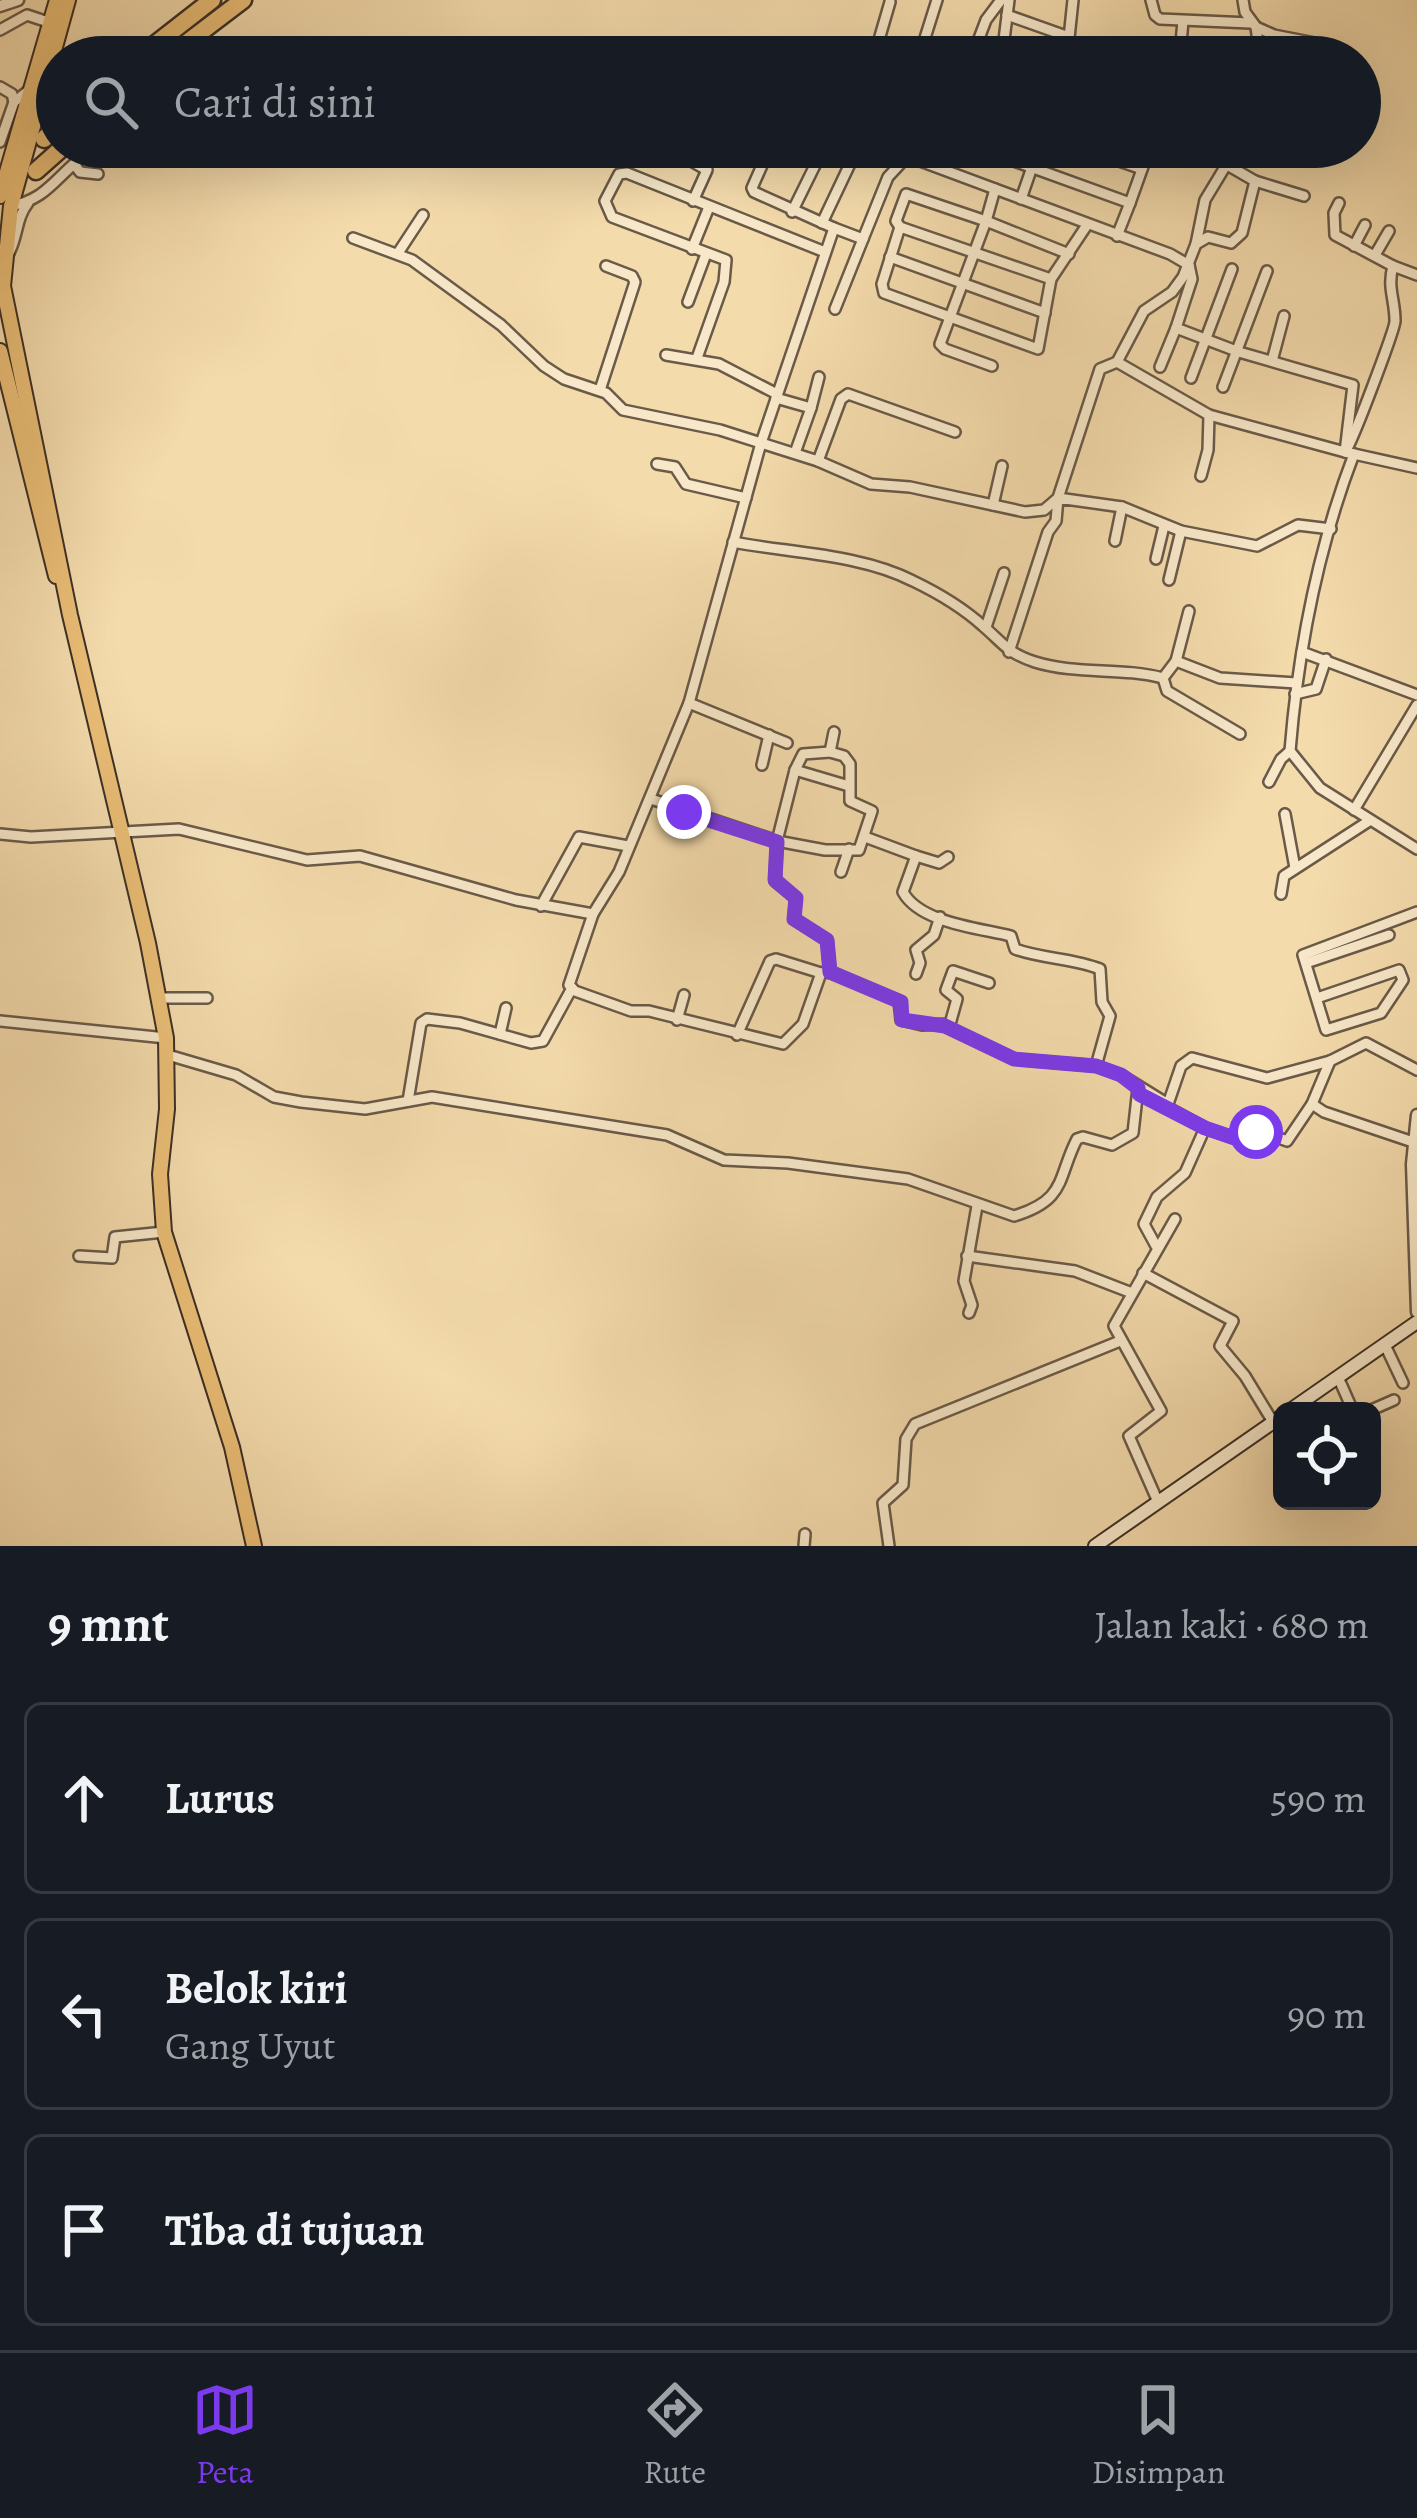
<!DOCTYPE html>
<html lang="id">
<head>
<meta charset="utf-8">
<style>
  :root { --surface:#171b24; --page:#242831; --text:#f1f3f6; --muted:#9ea1a6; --line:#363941; --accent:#7c3aed }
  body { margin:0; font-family:Alegreya,serif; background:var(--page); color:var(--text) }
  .controls { position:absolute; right:36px; bottom:36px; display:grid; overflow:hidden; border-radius:18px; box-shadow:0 12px 48px #0002 }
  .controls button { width:108px; height:108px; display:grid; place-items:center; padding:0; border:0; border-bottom:3px solid var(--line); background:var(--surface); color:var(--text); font:60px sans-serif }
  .stop { position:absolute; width:36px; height:36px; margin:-27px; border:9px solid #7c3aed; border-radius:50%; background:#fff }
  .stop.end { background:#7c3aed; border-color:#fff; box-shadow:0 3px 12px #0008 }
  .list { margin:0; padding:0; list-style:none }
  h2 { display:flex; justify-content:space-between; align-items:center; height:156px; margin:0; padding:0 48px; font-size:51px }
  h2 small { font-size:39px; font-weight:400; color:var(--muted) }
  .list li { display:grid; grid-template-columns:78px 1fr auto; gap:36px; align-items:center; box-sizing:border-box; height:192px; margin:0 24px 24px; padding:0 24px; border:3px solid var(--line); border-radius:18px }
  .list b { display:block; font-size:45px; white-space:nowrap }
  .list p { margin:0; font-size:39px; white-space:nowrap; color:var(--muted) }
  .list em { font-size:39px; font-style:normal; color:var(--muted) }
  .icon { flex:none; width:66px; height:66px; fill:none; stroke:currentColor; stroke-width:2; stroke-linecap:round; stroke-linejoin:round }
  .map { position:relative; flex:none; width:1417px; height:1546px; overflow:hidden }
  .search { position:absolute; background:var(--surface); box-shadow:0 12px 48px #0002; left:36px; right:36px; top:36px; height:132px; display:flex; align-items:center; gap:30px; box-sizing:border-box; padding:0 42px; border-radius:66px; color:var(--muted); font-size:45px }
  .sheet { height:804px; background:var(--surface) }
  nav { display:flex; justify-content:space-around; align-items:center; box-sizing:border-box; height:168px; border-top:3px solid var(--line); background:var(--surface); font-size:33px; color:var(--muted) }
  nav a { display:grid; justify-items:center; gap:6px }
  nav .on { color:var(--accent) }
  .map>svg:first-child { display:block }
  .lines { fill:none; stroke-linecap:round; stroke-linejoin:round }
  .minor-casing { stroke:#6a5a48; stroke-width:14 }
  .tertiary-casing { stroke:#6a5a48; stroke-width:15 }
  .secondary-casing { stroke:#3c2f26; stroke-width:16 }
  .primary-casing { stroke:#3c2f26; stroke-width:18 }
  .motorway-casing { stroke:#3c2f26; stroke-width:21 }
  .minor { stroke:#f8e8c9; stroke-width:9 }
  .tertiary { stroke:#f8e8c9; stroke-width:10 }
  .secondary { stroke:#f8e8c9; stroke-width:12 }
  .primary { stroke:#eabe76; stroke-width:14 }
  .motorway { stroke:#eabe76; stroke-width:16 }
  .route { stroke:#7c3aed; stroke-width:15 }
</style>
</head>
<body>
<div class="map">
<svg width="1417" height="1546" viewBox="0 0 1417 1546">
  <rect width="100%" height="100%" fill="#f4dbac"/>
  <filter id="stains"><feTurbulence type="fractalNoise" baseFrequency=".00167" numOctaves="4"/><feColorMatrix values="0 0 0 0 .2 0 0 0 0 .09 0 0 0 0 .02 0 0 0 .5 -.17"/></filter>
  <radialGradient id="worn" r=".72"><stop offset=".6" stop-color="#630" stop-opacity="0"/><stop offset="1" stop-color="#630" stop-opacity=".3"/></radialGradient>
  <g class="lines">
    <g class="minor-casing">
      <g id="minor">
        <path d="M1009,0L1003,48L1024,57"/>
        <path d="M1151,0L1155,15L1160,19L1250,23"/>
        <path d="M1243,0L1245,12L1256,27L1260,57"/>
        <path d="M1007,15L1069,37"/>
        <path d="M1256,27L1274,35L1315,43"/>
        <path d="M0,30L27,15L45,21"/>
        <path d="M1181,43L1183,21"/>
        <path d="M723,44L761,57"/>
        <path d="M874,57L890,2"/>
        <path d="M877,57H893"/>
        <path d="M919,57L937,0"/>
        <path d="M972,57L986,20L1001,0"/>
        <path d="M1067,57L1073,0"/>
        <path d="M0,87L12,94L14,102"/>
        <path d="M0,142L14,102L28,91"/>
        <path d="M975,147L1130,203L1117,236"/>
        <path d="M1078,147L1142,169"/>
        <path d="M912,158L1170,254L1189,265"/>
        <path d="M74,164L80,172L98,174"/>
        <path d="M1255,181L1304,196"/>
        <path d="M995,189L986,221L906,194L896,221L900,227L882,284L884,293L1038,349L1051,279L1087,225"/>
        <path d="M1021,199L1039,147"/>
        <path d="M693,201L707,170L691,161L697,147"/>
        <path d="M1130,203L1150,147"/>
        <path d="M11,206C43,200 53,182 75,163C82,157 92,153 99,147"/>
        <path d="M792,212L824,147"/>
        <path d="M822,223L858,147"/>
        <path d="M900,227L1051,279"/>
        <path d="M834,228L863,239L888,177L916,147"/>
        <path d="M353,238L412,260L501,325L544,366L564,379L606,393L623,410L720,430L818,461L871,484L910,487L1025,512L1044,510L1058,498L1100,369L1117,362L1144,311L1172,292L1183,277L1196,244L1208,237L1231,243L1242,233L1255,181L1229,166L1236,147"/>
        <path d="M1196,244L1205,200L1228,162"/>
        <path d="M1354,246L1365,225"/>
        <path d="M692,249L709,207"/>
        <path d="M9,253C18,236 16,218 28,203"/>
        <path d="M398,253L423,215"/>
        <path d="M1375,255L1389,231"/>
        <path d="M890,257L1045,313"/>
        <path d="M1189,265L1192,279L1176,328L1239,352L1353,385L1345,452L1417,468"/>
        <path d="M1393,266L1417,275"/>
        <path d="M688,302L706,254"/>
        <path d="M835,309L863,239"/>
        <path d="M666,355L719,364L777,394"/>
        <path d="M697,358L724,282L726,260L612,217L605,201L619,174L627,173L825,252"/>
        <path d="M1272,361L1284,316"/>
        <path d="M1117,362L1209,415L1345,452C1351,446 1395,329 1395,321C1395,299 1387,288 1393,266L1335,235L1334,213L1339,203"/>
        <path d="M992,366L945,349L940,344L986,221L1069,254"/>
        <path d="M1160,367L1176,328"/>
        <path d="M1191,378L1232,269"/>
        <path d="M1223,387L1267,271"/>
        <path d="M600,390L635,282L632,276L606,266"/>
        <path d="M776,398L811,408L819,377"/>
        <path d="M795,453L811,408"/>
        <path d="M1354,454C1318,548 1298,652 1290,751L1320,788L1417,849"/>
        <path d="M818,461L841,399L848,394L955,432"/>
        <path d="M657,464L675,467L686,484L746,498"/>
        <path d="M1201,476L1208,450L1209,415"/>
        <path d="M993,505L1002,466"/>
        <path d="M1115,541L1122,507"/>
        <path d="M733,542C790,553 861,554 913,581C938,593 963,608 983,626C1003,643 1007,653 1035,662C1077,675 1121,667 1163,678L1176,661L1220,678L1296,683"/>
        <path d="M1156,559L1164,526"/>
        <path d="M1169,580L1181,531"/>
        <path d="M986,627L1004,573"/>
        <path d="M1009,652L1048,532L1056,521L1058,498L1122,507L1181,531L1257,546L1298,525L1331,529"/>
        <path d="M1302,652L1417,695"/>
        <path d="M1176,661L1189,611"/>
        <path d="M1163,678L1167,691L1240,734"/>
        <path d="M1295,694L1316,689L1326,659"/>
        <path d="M689,703L787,743"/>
        <path d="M762,765L769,735"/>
        <path d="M795,770L803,754L830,752"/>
        <path d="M1269,782L1281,759L1290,751"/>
        <path d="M651,799L777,841L825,850H859L872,811L850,801V764L844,756L830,752L834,732"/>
        <path d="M1354,810L1417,705"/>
        <path d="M1285,814L1295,868"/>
        <path d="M0,834L31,837L179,829L307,860L360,856L516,900L593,914L619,872L689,703L761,443L834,228L754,192L752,188L770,147"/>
        <path d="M865,837L916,856L903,892C920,923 979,928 1011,936L1015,949C1042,959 1073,958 1100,969L1102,1002L1110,1016L1096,1066"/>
        <path d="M916,856L939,863L948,857"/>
        <path d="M841,872L849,849"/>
        <path d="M1281,894L1284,876L1369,821"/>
        <path d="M541,906L579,837L628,846"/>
        <path d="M593,914L569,985L575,991L631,1011H649L783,1044L803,1024L821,973L830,972"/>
        <path d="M1306,963L1389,935"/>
        <path d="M830,972L827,940L794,919L796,898L775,881L777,841L795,770L849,786"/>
        <path d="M830,972L899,1001L901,1020L922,1025L950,1024L957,999L946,990L953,971L989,983"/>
        <path d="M916,974L920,963L916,950L934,935L940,917"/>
        <path d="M159,998H207"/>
        <path d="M1317,998L1399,970L1403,980L1381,1013L1326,1030L1303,955L1417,912"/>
        <path d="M677,1020L684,995"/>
        <path d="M0,1021L166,1038"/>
        <path d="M945,1026L1014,1059L1096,1066L1121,1075L1168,1104L1181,1066L1192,1058L1267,1078L1330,1061L1366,1043L1417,1070"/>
        <path d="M500,1034L506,1008"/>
        <path d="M737,1035L770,961L776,959L821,973"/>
        <path d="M168,1055L236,1075L274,1097L301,1102L365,1109L432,1097L667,1135L724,1160L788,1163L908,1179L1014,1216C1067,1200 1057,1178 1077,1139L1083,1137L1112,1145L1133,1133L1138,1088"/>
        <path d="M408,1101L421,1023L427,1019L460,1023L531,1043L543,1041L572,988"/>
        <path d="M1161,1104L1205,1128L1249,1143L1260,1131L1287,1141L1312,1104L1330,1061"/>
        <path d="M1312,1104L1324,1112L1413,1142"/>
        <path d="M1156,1246L1144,1224L1157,1197L1185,1173L1205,1128"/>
        <path d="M79,1256L112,1258L115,1237L164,1232"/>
        <path d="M967,1256L1075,1271L1132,1293"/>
        <path d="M1143,1273L1233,1321L1220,1346L1245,1376L1273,1422"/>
        <path d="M969,1313L972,1305L964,1281L977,1206"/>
        <path d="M1385,1345L1403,1383"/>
        <path d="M1338,1377L1353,1411"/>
        <path d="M1369,1411L1394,1400"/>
        <path d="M1158,1502L1129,1436L1161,1411L1114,1326L1175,1219"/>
        <path d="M804,1546L805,1534"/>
        <path d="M889,1546L883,1503L903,1485L906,1439L915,1424L1120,1341"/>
      </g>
    </g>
    <g class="tertiary-casing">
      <g id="tertiary">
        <path d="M0,6L18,0"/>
        <path d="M1417,1115L1412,1164L1417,1312"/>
      </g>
    </g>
    <g class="secondary-casing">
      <g id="secondary">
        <path d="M1289,1411L1417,1322"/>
        <path d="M1095,1546L1282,1416"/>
      </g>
    </g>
    <g class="primary-casing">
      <g id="primary">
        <path d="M68,0L11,206L3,286L70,615L148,943L166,1038L167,1109L160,1174L164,1232L232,1447L254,1546"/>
        <path d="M0,196L57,0"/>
        <path d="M0,351L56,576"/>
      </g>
    </g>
    <g class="motorway-casing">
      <g id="motorway">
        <path d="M139,57L212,0"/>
        <path d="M168,57L243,0"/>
        <path d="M44,139L57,127"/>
        <path d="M36,171L63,147"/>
      </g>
    </g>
    <use href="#minor" class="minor"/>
    <use href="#tertiary" class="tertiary"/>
    <use href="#secondary" class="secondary"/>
    <use href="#primary" class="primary"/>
    <use href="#motorway" class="motorway"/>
  </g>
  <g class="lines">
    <path class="route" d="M684,812L777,842L775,880L796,898L794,919L827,940L830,972L901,1002L902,1020L945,1026L1014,1059L1096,1066L1121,1075L1138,1088L1139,1094L1205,1128L1249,1143L1256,1132"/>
  </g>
  <rect width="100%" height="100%" filter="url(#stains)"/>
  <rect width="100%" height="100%" fill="url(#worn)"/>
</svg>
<div class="controls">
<button><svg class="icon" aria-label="locate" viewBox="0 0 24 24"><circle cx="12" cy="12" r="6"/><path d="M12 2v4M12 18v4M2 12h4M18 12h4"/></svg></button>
</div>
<div class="stop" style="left:1256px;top:1132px"></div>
<div class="stop end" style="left:684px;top:812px"></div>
<div class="search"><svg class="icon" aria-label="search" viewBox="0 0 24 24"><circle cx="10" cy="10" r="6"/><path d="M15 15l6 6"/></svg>Cari di sini</div>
</div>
<section class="sheet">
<h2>9 mnt<small>Jalan kaki · 680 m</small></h2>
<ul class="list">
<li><svg class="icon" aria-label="ahead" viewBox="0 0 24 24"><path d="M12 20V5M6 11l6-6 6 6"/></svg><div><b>Lurus</b></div><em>590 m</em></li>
<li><svg class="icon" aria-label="left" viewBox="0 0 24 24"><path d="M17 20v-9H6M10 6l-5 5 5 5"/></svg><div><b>Belok kiri</b><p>Gang Uyut</p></div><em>90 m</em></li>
<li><svg class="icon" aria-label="arrive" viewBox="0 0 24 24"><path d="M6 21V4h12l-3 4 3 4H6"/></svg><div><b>Tiba di tujuan</b></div></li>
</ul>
</section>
<nav>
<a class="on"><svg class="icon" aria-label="map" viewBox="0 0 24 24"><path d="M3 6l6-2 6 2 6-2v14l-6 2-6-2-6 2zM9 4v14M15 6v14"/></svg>Peta</a>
<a><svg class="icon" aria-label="directions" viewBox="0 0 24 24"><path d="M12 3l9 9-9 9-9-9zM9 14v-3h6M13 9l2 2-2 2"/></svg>Rute</a>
<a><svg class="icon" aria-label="saved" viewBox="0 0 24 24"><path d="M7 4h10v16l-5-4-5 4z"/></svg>Disimpan</a>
</nav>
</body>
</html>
